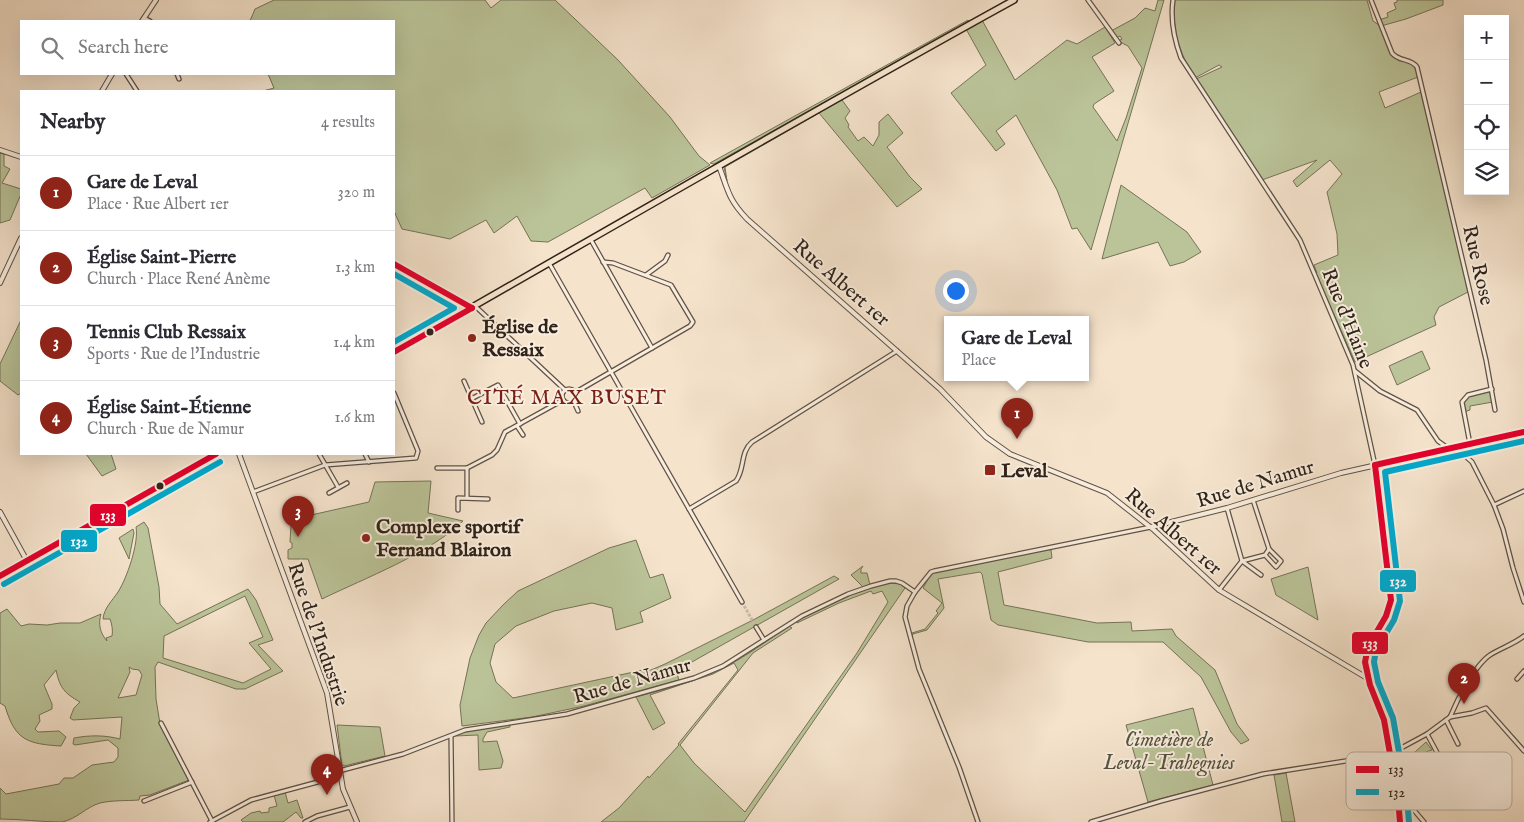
<!DOCTYPE html>
<html lang="en">
<head>
<meta charset="utf-8">
<style>
  :root { --surface:#fff; --page:#f7f7f7; --text:#2b2b33; --muted:#7c7c81; --line:#e1e1e2; --accent:#8f2418 }
  body { margin:0; font-family:"IM FELL English",serif; background:var(--page); color:var(--text) }
  .controls { position:absolute; right:15px; top:15px; display:grid; overflow:hidden; border-radius:0px; box-shadow:0 5px 20px #0002 }
  .controls button { width:45px; height:45px; display:grid; place-items:center; padding:0; border:0; border-bottom:1px solid var(--line); background:var(--surface); color:var(--text); font:25px sans-serif }
  .you { position:absolute; left:955px; top:290px; width:18px; height:18px; margin:-12px; border:4px solid #fff; border-radius:50%; background:#1a73e8; box-shadow:0 0 0 8px #1a73e833 }
  .badge { display:grid; place-items:center; width:32px; height:32px; border-radius:50%; background:var(--accent); color:#fff; font-size:16px; font-weight:700 }
  .pin { position:absolute; translate:-50% -41px; filter:drop-shadow(0 1px 2px #0008) }
  .pin::after { content:''; position:absolute; top:26px; width:18px; height:15px; background:inherit; clip-path:polygon(0 0,100% 0,50% 100%) }
  .popup { position:absolute; left:944px; top:316px; width:145px; height:65px; box-sizing:border-box; display:grid; place-content:center; border-radius:0px; background:var(--surface); filter:drop-shadow(0 1px 4px #0005); font-size:16px; white-space:nowrap; color:var(--muted) }
  .popup b { font-size:19px; color:var(--text) }
  .popup::after { content:''; position:absolute; left:50%; top:100%; margin-left:-10px; border:10px solid transparent; border-top-color:var(--surface) }
  .list { margin:0; padding:0; list-style:none }
  h2 { display:flex; justify-content:space-between; align-items:center; height:65px; margin:0; padding:0 20px; font-size:21px }
  h2 small { font-size:16px; font-weight:400; color:var(--muted) }
  .list li { display:grid; grid-template-columns:32px 1fr auto; gap:15px; align-items:center; box-sizing:border-box; height:75px; padding:0 20px; border-top:1px solid var(--line) }
  .list b { display:block; font-size:19px; white-space:nowrap }
  .list p { margin:0; font-size:16px; white-space:nowrap; color:var(--muted) }
  .list em { font-size:16px; font-style:normal; color:var(--muted) }
  .icon { flex:none; width:28px; height:28px; fill:none; stroke:currentColor; stroke-width:2; stroke-linecap:round; stroke-linejoin:round }
  .map { position:relative; flex:none; width:1524px; height:822px; overflow:hidden }
  .search { position:absolute; background:var(--surface); box-shadow:0 5px 20px #0002; left:20px; top:20px; width:375px; height:55px; display:flex; align-items:center; gap:12px; box-sizing:border-box; padding:0 18px; border-radius:0px; color:var(--muted); font-size:19px }
  .panel { position:absolute; background:var(--surface); box-shadow:0 5px 20px #0002; left:20px; top:90px; width:375px; height:365px; border-radius:0px }
  .map>svg:first-child { display:block }
  .green { fill:#bbc499; stroke:#757358; fill-rule:evenodd }
  .lines { fill:none; stroke-linecap:round; stroke-linejoin:round }
  .minor-tunnel { stroke:#cdbca8; stroke-width:3; stroke-dasharray:3 1.5; stroke-linecap:butt }
  .minor-casing { stroke:#605245; stroke-width:5.5 }
  .tertiary-casing { stroke:#605245; stroke-width:6 }
  .primary-casing { stroke:#2f2218; stroke-width:8 }
  .minor { stroke:#f8edde; stroke-width:3 }
  .tertiary { stroke:#f8edde; stroke-width:4 }
  .primary { stroke:#f5e3cc; stroke-width:5 }
  .bus-1-casing { stroke:#f8edde; stroke-width:10 }
  .bus-2-casing { stroke:#f8edde; stroke-width:10 }
  .bus-1 { stroke:#e4002b; stroke-width:6 }
  .bus-2 { stroke:#00a9ce; stroke-width:6 }
  .bus-dot { fill:#2f2218; stroke:#f8edde; stroke-width:2 }
  .poi-dot { fill:#8f2418; stroke:#f8edde; stroke-width:2 }
  .labels { text-anchor:middle; stroke-width:4; stroke-linejoin:round; paint-order:stroke }
  .street-label { font-size:20px; fill:#2f2218; stroke:#f8edde }
  .poi-label { font-size:20px; font-weight:bold; fill:#2f2218; stroke:#f8edde; text-anchor:start }
  .park-label { font-size:20px; font-style:italic; fill:#59533f; stroke:#f8edde }
  .neighbourhood-label { font-size:21px; letter-spacing:1px; fill:#7a1f14; stroke:#f8edde }
  .key { fill:#f8edde; stroke:#bcb0a3; stroke-width:1 }
  .key-label { font-size:14px; fill:#2f2218 }
  .line-badge { stroke:#f8edde; stroke-width:2 }
  .badge-label { font-size:14px; text-anchor:middle; font-weight:bold; fill:#fff }
</style>
</head>
<body>
<div class="map">
<svg width="1524" height="822" viewBox="0 0 1524 822">
  <rect width="100%" height="100%" fill="#f5e3cc"/>
  <filter id="stains"><feTurbulence type="fractalNoise" baseFrequency=".004" numOctaves="4"/><feColorMatrix values="0 0 0 0 .2 0 0 0 0 .09 0 0 0 0 .02 0 0 0 .5 -.17"/></filter>
  <radialGradient id="worn" r=".72"><stop offset=".6" stop-color="#630" stop-opacity="0"/><stop offset="1" stop-color="#630" stop-opacity=".3"/></radialGradient>
  <g class="green">
    <path d="M274,0H485L491,8L501,0H555L618,60L670,117L699,156L710,165L652,198L645,188L548,242L531,241L517,216L494,233L486,220L450,239L402,229L394,211V91H263L274,88L268,74H394V21H250L255,9Z"/>
    <path d="M1158,0H1164L1091,250L1077,228L1072,229L1057,190L1016,115L996,131L1005,144L996,151L951,93L986,65L966,29L982,20L1015,80L1067,40L1077,44L1105,27L1115,43L1092,57L1114,91L1094,104L1093,107L1117,141L1126,118L1142,68L1128,46L1118,41L1122,39L1120,36L1116,38L1111,31L1135,18L1145,8L1155,11Z"/>
    <path d="M1174,0H1367L1373,21L1382,27L1390,49L1398,60L1412,63L1416,68L1418,77L1379,92L1385,108L1421,92L1458,244L1468,292L1439,307L1434,317L1436,325L1355,362L1316,274L1317,273L1314,265L1338,255L1337,234L1327,192L1342,174L1330,160L1297,187L1293,181L1317,160L1262,180L1196,79L1222,67L1219,65L1195,78C1178,51 1173,31 1174,0Z"/>
    <path d="M1397,0H1443V5L1406,19L1381,26L1379,20L1388,17L1387,13L1396,9L1394,3L1397,2Z"/>
    <path d="M968,20L969,21L714,164L710,163Z"/>
    <path d="M842,97L843,99L842,100L850,111L845,118L849,125L848,127L858,141L864,137L873,146L879,135V122L888,114L903,133L887,147L910,177L922,189L897,207L819,113L725,167L727,181L724,167L727,163Z"/>
    <path d="M0,153L4,154V166L10,169L2,183L21,189V194L10,220L0,223Z"/>
    <path d="M1121,185L1187,232L1201,252L1184,262L1170,266L1158,242L1102,259Z"/>
    <path d="M21,320V393L18,395L0,381V364Z"/>
    <path d="M1422,351L1430,369L1397,385L1389,366Z"/>
    <path d="M1491,391L1493,402L1470,406V410L1464,412V401L1468,397Z"/>
    <path d="M86,454H111L116,469L102,476Z"/>
    <path d="M431,481L428,513L463,521C429,554 365,578 322,599L308,559H288V550L292,548V543L290,542L291,525L289,520L369,502L375,482Z"/>
    <path d="M144,522L148,528L159,587L160,604L177,624L248,589L256,600L273,640L258,645L283,671L245,689H236L158,662L155,667L156,699L160,724L189,780L150,795L140,796L139,800C127,801 113,800 100,803C86,807 77,819 62,822C41,822 20,819 0,819V788L6,794L59,784L64,778H73L92,765L114,762L118,757V748L108,740L75,745L73,744L74,738C90,735 105,735 120,739L122,717L73,720L70,718L74,708L80,702C64,693 60,688 56,670L44,685L52,704V709L39,715L40,721L35,729L38,732L59,731L66,737L61,746C27,744 15,740 5,706L0,703V613L7,609L21,626L29,624L47,625L60,623H80L101,614C98,624 100,633 107,641L106,638L112,636C113,631 112,624 110,619H103C104,608 112,601 118,592C127,578 139,543 136,527ZM245,596L263,637L249,643L271,669L243,683L163,658L164,636ZM129,667L132,669L139,670L142,675L136,695L118,698L130,672Z"/>
    <path d="M133,529L134,533L129,559L119,538Z"/>
    <path d="M636,540L650,578L663,574L671,598L640,612L643,622L616,630L612,608L592,603L554,611L516,626L495,644L490,663L496,682L513,698L643,670H651L665,664L755,619L834,576L839,579L676,671L679,680L584,706L532,717L462,726L460,705L470,658L479,635L486,623L503,605L518,591L609,548Z"/>
    <path d="M1047,549L1051,550L1052,558L998,572L1004,605L1097,623L1131,622L1132,631L1172,629L1176,636L1215,670L1237,724L1249,740L1241,744L1231,732L1201,677L1163,642H1088L998,625L991,620L982,574L980,572L938,579L944,608L927,630L913,634L912,636V633L925,629L938,613L936,611L942,603L923,588L931,574L935,572Z"/>
    <path d="M863,566L861,569V573H867L870,585L863,587L851,575Z"/>
    <path d="M1308,567L1318,620L1276,595L1271,579Z"/>
    <path d="M885,583L903,584L905,588L744,822H601L619,808L648,776L649,778L679,745L678,744L738,670L734,663L713,674L650,695L665,723L653,730L636,697C665,689 694,682 721,669C746,657 766,641 789,626L792,628L753,653L680,745L694,763L745,812L857,653L888,602L882,591L873,594L871,591L839,603L797,623L796,621L850,595Z"/>
    <path d="M1193,708L1213,785L1148,802L1126,725Z"/>
    <path d="M510,724V727L487,732L483,739V742L497,741L503,761L501,768L479,770L478,735L455,736L457,734L464,731Z"/>
    <path d="M337,725L380,727L385,756L344,766L342,765Z"/>
    <path d="M1426,742L1432,750L1417,755L1399,765L1397,761L1415,752Z"/>
    <path d="M1286,773L1295,822H1282L1274,775Z"/>
    <path d="M285,792L288,803L297,800L303,818H301L296,812L283,822H243L241,820L251,813L260,811L261,813L269,812V808L277,806L274,795Z"/>
  </g>
  <g class="lines">
    <path class="minor-tunnel" d="M742,602L756,627"/>
    <g class="minor-casing">
      <g id="minor">
        <path d="M1088,0L1119,43"/>
        <path d="M1173,0C1170,21 1174,39 1181,58L1300,240L1353,365L1375,465L1391,600C1388,632 1359,641 1367,678"/>
        <path d="M1371,0L1392,53C1399,62 1411,58 1417,67L1486,360L1495,410"/>
        <path d="M144,18L150,21"/>
        <path d="M126,74L137,91"/>
        <path d="M177,74L179,79"/>
        <path d="M591,240L652,348"/>
        <path d="M549,263L742,602"/>
        <path d="M394,264L472,308"/>
        <path d="M646,275L665,261L668,255"/>
        <path d="M475,306L565,390"/>
        <path d="M1355,371L1380,391L1417,410L1438,441L1449,449"/>
        <path d="M464,381L482,422"/>
        <circle cx="569" cy="396" r="7"/>
        <path d="M576,392L690,326L693,322L671,285L613,263L603,262"/>
        <path d="M471,399L498,385L520,424"/>
        <path d="M574,402L578,411"/>
        <path d="M517,426L523,435"/>
        <path d="M1456,448L1472,462L1494,505L1503,529L1513,568L1524,602"/>
        <path d="M319,454L338,487"/>
        <path d="M365,454L369,462"/>
        <path d="M1467,455V449L1470,444L1462,402L1468,395L1492,389"/>
        <path d="M437,468H467L492,455L497,450L505,432L563,400"/>
        <path d="M467,468V497"/>
        <path d="M253,492L325,465L416,458L418,451L394,393"/>
        <path d="M329,493L347,483"/>
        <path d="M1253,500L1269,549"/>
        <path d="M1494,505L1524,491"/>
        <path d="M689,509L736,481C745,469 740,452 752,442L897,351"/>
        <path d="M458,510V498L488,499"/>
        <path d="M1261,575L1242,561L1265,555L1269,549L1281,561L1276,567L1265,555"/>
        <path d="M1219,590L1242,561L1227,508"/>
        <path d="M756,627L764,640"/>
        <path d="M1517,679L1524,671"/>
        <path d="M1450,717C1457,700 1475,665 1490,655C1501,648 1514,644 1524,636"/>
        <path d="M1446,720L1458,744"/>
        <path d="M161,723L212,821"/>
        <path d="M451,736L452,822"/>
        <path d="M1437,758L1453,787"/>
        <path d="M339,771L403,754L465,730L567,714L694,678L723,666L802,616L848,594L871,586L890,581H896L902,583L915,592"/>
        <path d="M1395,778L1420,765L1437,758L1439,756L1427,734"/>
        <path d="M1398,797L1407,802L1424,822"/>
        <path d="M144,801L192,782"/>
        <path d="M210,822L251,800L340,776"/>
        <path d="M305,822L317,816L350,807"/>
        <path d="M978,822L959,767L919,669L905,617L907,606L915,592L931,572L934,571L1151,527"/>
        <path d="M1091,822L1161,801L1263,774L1390,754L1427,734L1450,717L1472,713L1486,708L1524,751"/>
      </g>
    </g>
    <g class="tertiary-casing">
      <g id="tertiary">
        <path d="M142,21L156,0"/>
        <path d="M102,91L112,74"/>
        <path d="M0,150L21,157"/>
        <path d="M719,166C728,190 728,199 747,219L940,389L986,437L1010,454L1107,493L1154,530L1219,590L1367,678L1384,720L1400,806V822"/>
        <path d="M0,283L21,238"/>
        <path d="M239,454L327,693L343,789L357,822"/>
        <path d="M0,512L27,561"/>
        <path d="M1151,527L1227,508L1341,473L1524,432"/>
      </g>
    </g>
    <g class="primary-casing">
      <g id="primary">
        <path d="M394,352C600,234 805,115 1014,0"/>
        <path d="M0,576L216,454"/>
      </g>
    </g>
    <use href="#minor" class="minor"/>
    <use href="#tertiary" class="tertiary"/>
    <use href="#primary" class="primary"/>
    <g class="bus-1-casing">
      <g id="bus-1">
        <path d="M394,264L472,308"/>
        <path d="M394,352L472,308"/>
        <path d="M1375,465L1391,600L1386,616L1368,647L1365,662L1370,685L1384,720L1398,799L1400,822"/>
        <path d="M1375,465L1524,432"/>
        <path d="M0,576L216,454"/>
      </g>
    </g>
    <g class="bus-2-casing">
      <g id="bus-2">
        <path d="M394,274L454,308L394,342"/>
        <path d="M4,584L220,462"/>
        <path d="M1409,822L1407,798L1393,718L1378,682L1374,662L1376,650L1394,620L1400,601L1385,472L1524,441"/>
      </g>
    </g>
    <use href="#bus-1" class="bus-1"/>
    <use href="#bus-2" class="bus-2"/>
  </g>
  <g class="bus-dot">
    <circle cx="430" cy="332" r="4.5"/>
    <circle cx="160" cy="486" r="4.5"/>
  </g>
  <g class="poi-dot">
    <circle cx="472" cy="338" r="5"/>
    <rect x="984" y="464" width="12" height="12" rx="2.5"/>
    <circle cx="366" cy="538" r="5"/>
  </g>
  <g class="labels">
    <g class="street-label">
      <text transform="translate(1479 265) rotate(77)" y="7">Rue Rose</text>
      <text transform="translate(842 282) rotate(41)" y="7">Rue Albert 1er</text>
      <text transform="translate(1348 318) rotate(68)" y="7">Rue d'Haine</text>
      <text transform="translate(1255 483) rotate(-17)" y="7">Rue de Namur</text>
      <text transform="translate(1174 531) rotate(41)" y="7">Rue Albert 1er</text>
      <text transform="translate(319 634) rotate(71)" y="7">Rue de l'Industrie</text>
      <text transform="translate(632 680) rotate(-16)" y="7">Rue de Namur</text>
    </g>
    <g class="poi-label">
      <text x="482" y="333">Église de<tspan x="482" dy="23">Ressaix</tspan></text>
      <text x="1001" y="477">Leval</text>
      <text x="376" y="533">Complexe sportif<tspan x="376" dy="23">Fernand Blairon</tspan></text>
    </g>
    <g class="park-label">
      <text x="1169" y="746">Cimetière de<tspan x="1169" dy="23">Leval-Trahegnies</tspan></text>
    </g>
    <g class="neighbourhood-label">
      <text x="567" y="404">CITÉ MAX BUSET</text>
    </g>
  </g>
  <rect x="1346" y="752" width="166" height="58" rx="8" class="key"/>
  <rect x="1356" y="766" width="23" height="7" fill="#e4002b"/>
  <rect x="1356" y="789" width="23" height="6" fill="#00a9ce"/>
  <g class="key-label">
    <text x="1388" y="774">133</text>
    <text x="1388" y="797">132</text>
  </g>
  <g class="line-badge">
    <rect x="89" y="503" width="38" height="24" rx="5" fill="#e4002b"/>
    <rect x="60" y="529" width="38" height="24" rx="5" fill="#00a9ce"/>
    <rect x="1379" y="569" width="38" height="24" rx="5" fill="#00a9ce"/>
    <rect x="1351" y="631" width="38" height="24" rx="5" fill="#e4002b"/>
  </g>
  <g class="badge-label">
    <text x="108" y="520">133</text>
    <text x="79" y="546">132</text>
    <text x="1398" y="586">132</text>
    <text x="1370" y="648">133</text>
  </g>
  <rect width="100%" height="100%" filter="url(#stains)"/>
  <rect width="100%" height="100%" fill="url(#worn)"/>
</svg>
<div class="controls">
<button>+</button>
<button>−</button>
<button><svg class="icon" aria-label="locate" viewBox="0 0 24 24"><circle cx="12" cy="12" r="6"/><path d="M12 2v4M12 18v4M2 12h4M18 12h4"/></svg></button>
<button><svg class="icon" aria-label="layers" viewBox="0 0 24 24"><path d="M12 4l9 5-9 5-9-5zM3 14l9 5 9-5"/></svg></button>
</div>
<div class="you"></div>
<div class="pin badge" style="left:1017px;top:439px">1</div>
<div class="popup"><b>Gare de Leval</b>Place</div>
<div class="pin badge" style="left:1464px;top:704px">2</div>
<div class="pin badge" style="left:298px;top:537px">3</div>
<div class="pin badge" style="left:327px;top:795px">4</div>
<div class="search"><svg class="icon" aria-label="search" viewBox="0 0 24 24"><circle cx="10" cy="10" r="6"/><path d="M15 15l6 6"/></svg>Search here</div>
<section class="panel">
<h2>Nearby<small>4 results</small></h2>
<ul class="list">
<li><span class="badge">1</span><div><b>Gare de Leval</b><p>Place · Rue Albert 1er</p></div><em>320 m</em></li>
<li><span class="badge">2</span><div><b>Église Saint-Pierre</b><p>Church · Place René Anème</p></div><em>1.3 km</em></li>
<li><span class="badge">3</span><div><b>Tennis Club Ressaix</b><p>Sports · Rue de l'Industrie</p></div><em>1.4 km</em></li>
<li><span class="badge">4</span><div><b>Église Saint-Étienne</b><p>Church · Rue de Namur</p></div><em>1.6 km</em></li>
</ul>
</section>
</div>
</body>
</html>
